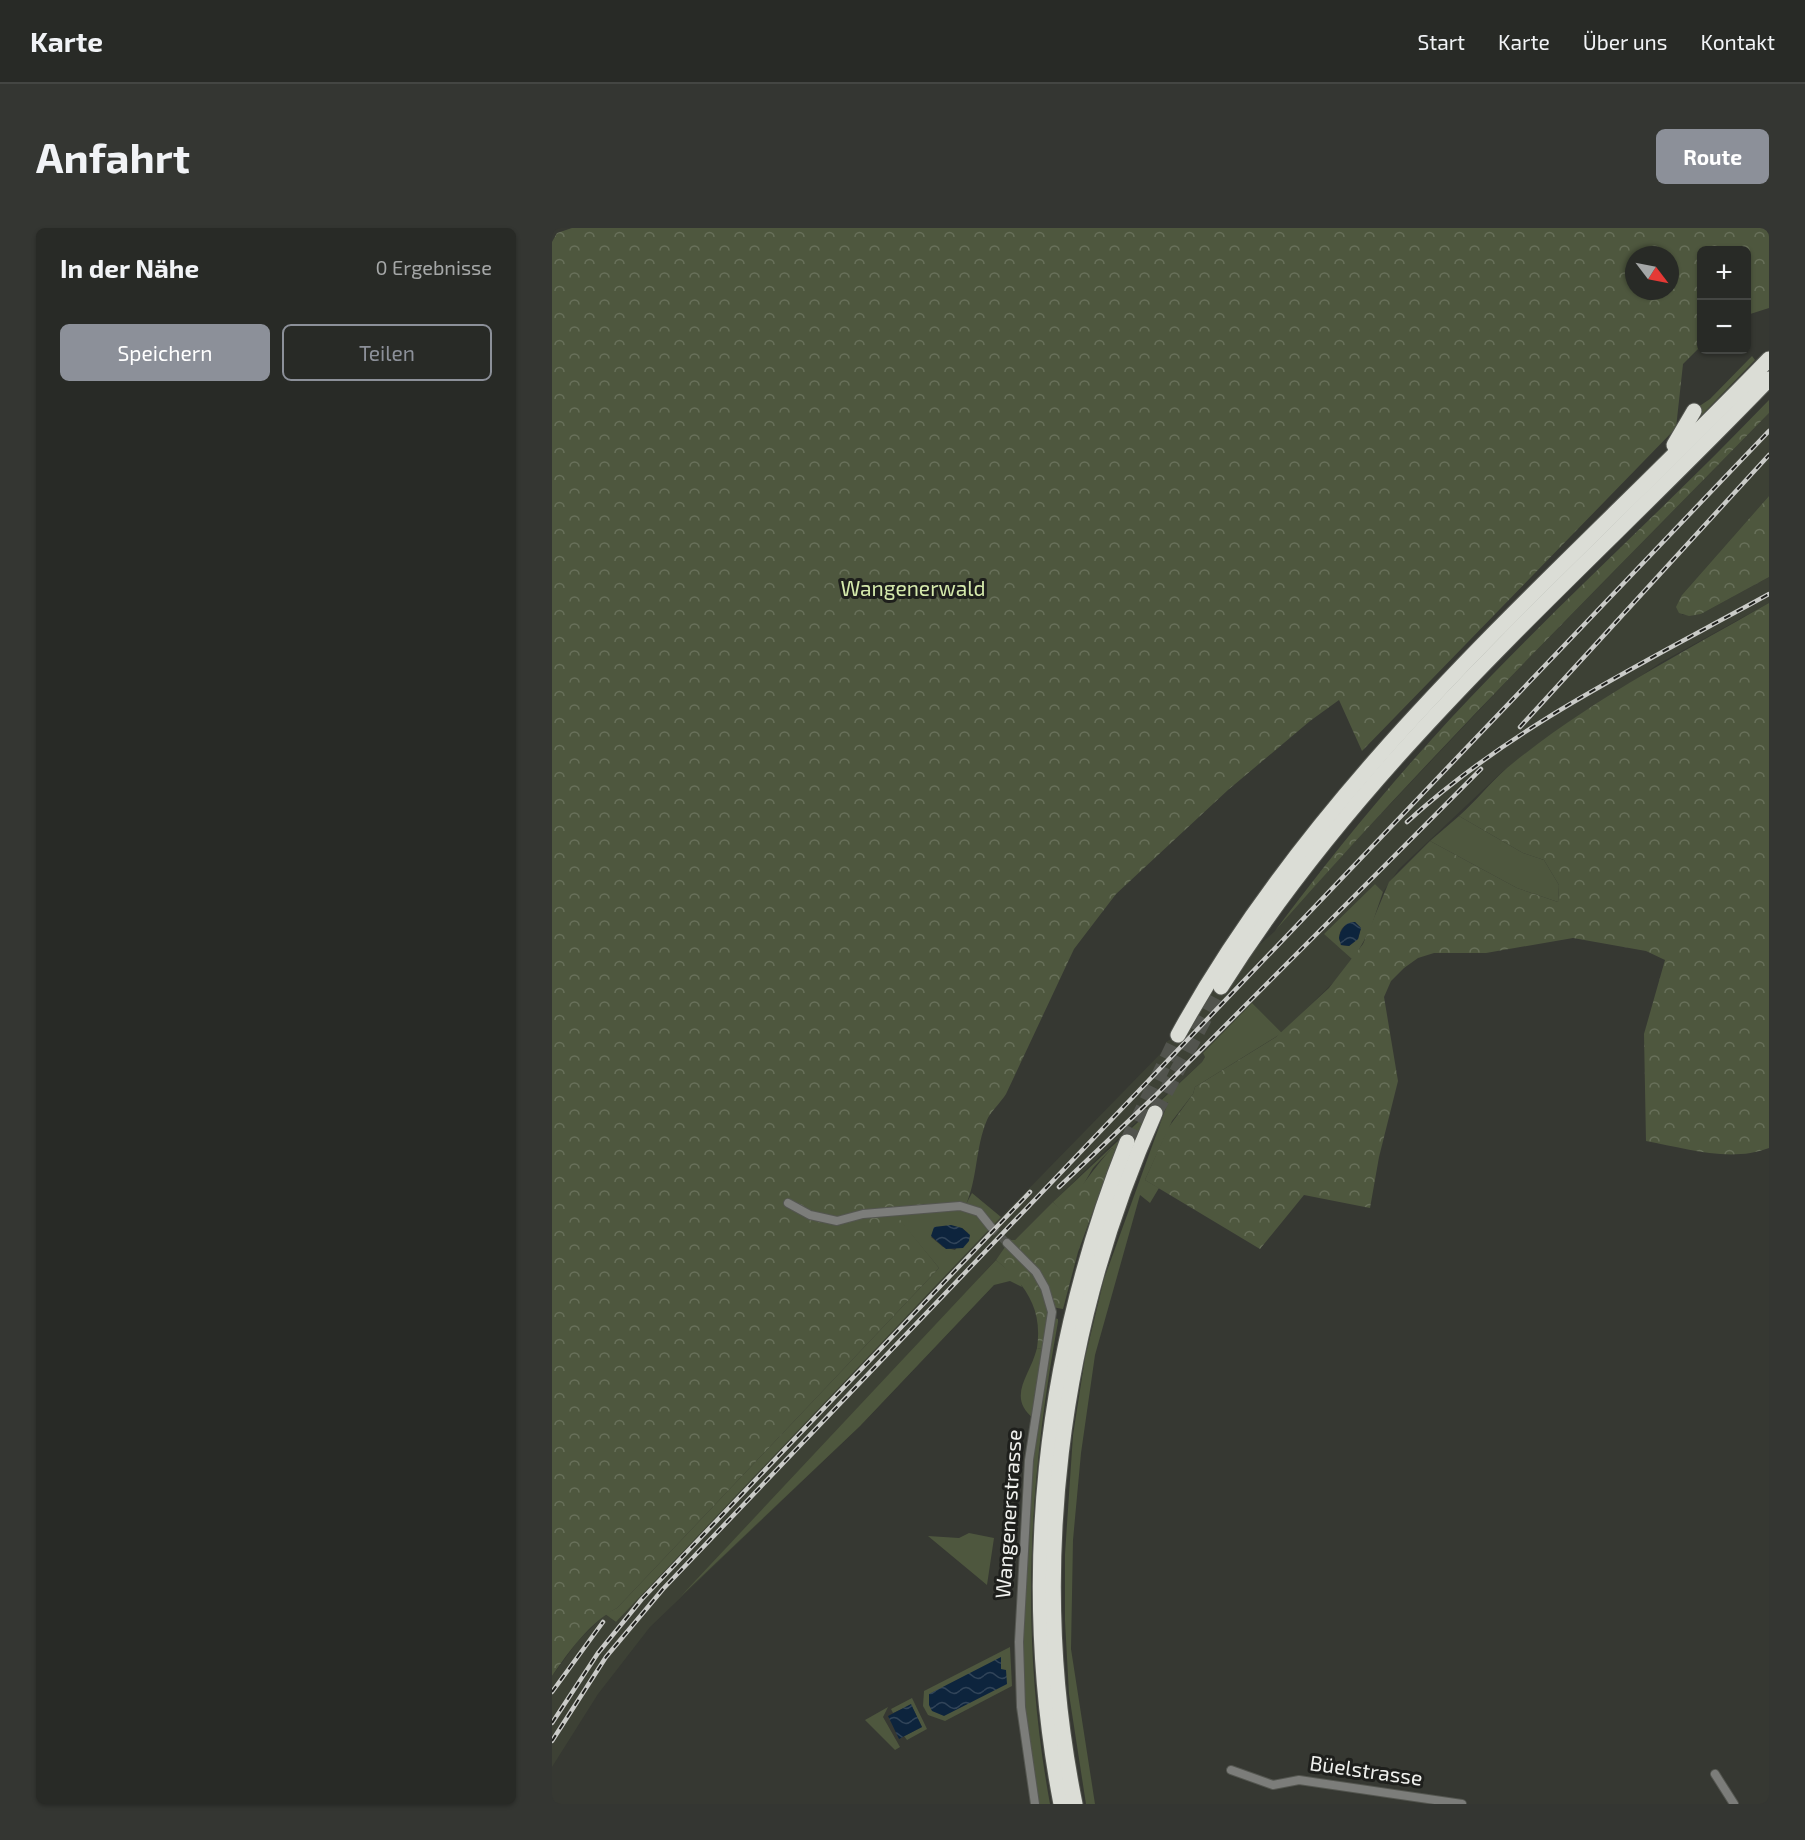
<!DOCTYPE html>
<html lang="de">
<head>
<meta charset="utf-8">
<style>
  :root { --surface:#282a26; --page:#343632; --text:#f1f3f6; --muted:#a5a7a7; --line:#444643; --accent:#8c9099 }
  body { margin:0; font-family:"Exo 2",sans-serif; background:var(--page); color:var(--text) }
  .controls { position:absolute; right:18px; top:18px; display:grid; overflow:hidden; border-radius:9px; box-shadow:0 2px 4px #0004 }
  .controls button { width:54px; height:54px; display:grid; place-items:center; padding:0; border:0; border-bottom:2px solid var(--line); background:var(--surface); color:var(--text); font:30px sans-serif }
  .compass { position:absolute; left:1073px; top:18px; width:54px; height:54px; border-radius:50%; background:var(--surface); box-shadow:0 2px 4px #0004; rotate:122deg }
  .list { margin:0; padding:0; list-style:none }
  h2 { display:flex; justify-content:space-between; align-items:center; height:78px; margin:0; padding:0 24px; font-size:26px }
  h2 small { font-size:20px; font-weight:400; color:var(--muted) }
  .actions { display:flex; gap:12px; padding:18px 24px }
  .actions a { flex:1; padding:14px 0; border:2px solid var(--accent); border-radius:9px; text-align:center; font-size:21px; color:var(--accent) }
  .actions .main { background:var(--accent); color:#fff }
  .map { position:relative; flex:none; width:1217px; height:1576px; overflow:hidden; border-radius:9px }
  header { display:flex; align-items:center; gap:36px; box-sizing:border-box; height:84px; padding:0 30px; background:var(--surface); border-bottom:2px solid var(--line) }
  header strong { font-size:28px }
  nav { display:flex; gap:33px; margin-inline-start:auto; font-size:21px }
  .intro { display:flex; align-items:center; justify-content:space-between; box-sizing:border-box; height:144px; padding:0 36px }
  h1 { margin:0; font-size:42px }
  .button { padding:15px 27px; border-radius:9px; background:var(--accent); color:#fff; font-size:21px; font-weight:700 }
  main { display:flex; gap:36px; padding:0 36px }
  aside { flex:1; background:var(--surface); border-radius:9px; box-shadow:0 2px 4px #0004 }
  .map>svg:first-child { display:block }
  .built { fill:#3d4135 }
  .grass { fill:#4e573e; fill-rule:evenodd }
  .forest { fill:url(#forest-crowns); fill-rule:evenodd }
  .water { fill:url(#water-waves) }
  .lines { fill:none; stroke-linecap:round; stroke-linejoin:round }
  .street-tunnel { stroke:#52544e; stroke-width:8; stroke-dasharray:8 4; stroke-linecap:butt }
  .highway-tunnel { stroke:#52544e; stroke-width:15; stroke-dasharray:15 8; stroke-linecap:butt }
  .street-casing { stroke:#545650; stroke-width:10 }
  .highway-casing { stroke:#545650; stroke-width:17 }
  .street { stroke:#7c7d7a; stroke-width:8 }
  .highway { stroke:#dbddd6; stroke-width:15 }
  .rail-casing { stroke:#cacbc8; stroke-width:4.5 }
  .rail { stroke:#1e1f1c; stroke-width:2; stroke-dasharray:7; stroke-linecap:butt }
  .labels { text-anchor:middle; stroke-width:6; stroke-linejoin:round; paint-order:stroke }
  .park-label { font-size:21px; fill:#d5eaac; stroke:#1e1f1c }
  .street-label { font-size:21px; fill:#f0f1ee; stroke:#1e1f1c }
</style>
</head>
<body>
<header>
<strong>Karte</strong>
<nav><a>Start</a><a>Karte</a><a>Über uns</a><a>Kontakt</a></nav>
</header>
<div class="intro"><h1>Anfahrt</h1><a class="button">Route</a></div>
<main>
<aside>
<h2>In der Nähe<small>0 Ergebnisse</small></h2>
<ul class="list">
</ul>
<div class="actions"><a class="main">Speichern</a><a>Teilen</a></div>
</aside>
<div class="map">
<svg width="1217" height="1576" viewBox="0 0 1217 1576">
  <defs>
    <pattern id="forest-crowns" width="20" height="18" patternUnits="userSpaceOnUse" patternTransform="scale(1.5)"><rect width="20" height="18" fill="#4e573e"/><path d="M2 6a3 3 0 1 1 6 0M12 15a3 3 0 1 1 6 0" fill="none" stroke="#68705a"/></pattern>
    <pattern id="water-waves" width="16" height="10" patternUnits="userSpaceOnUse" patternTransform="scale(1.5)"><rect width="16" height="10" fill="#0d243d"/><path d="M0 5q4-4 8 0t8 0" fill="none" stroke="#314459"/></pattern>
  </defs>
  <rect width="100%" height="100%" fill="#363832"/>
  <path class="built" d="M1217,185V268L1130,367V387L1149,386L1217,349V375L1108,435L980,522L950,544L847,641L831,664L823,656L773,706L801,732L784,752L730,805L700,776L652,824L653,829L650,834L556,920L463,1012H458L452,1023L427,1050L438,1061L308,1198L98,1399L46,1466L0,1539V1448L25,1414L53,1386L64,1394L449,989L614,820V814L636,801L655,768L684,750L705,719L723,703L791,626L969,438Z"/>
  <g class="grass">
    <path d="M1200,128L1203,132L1139,198L1146,179L1158,171Z"/>
    <path d="M907,588L971,625L992,632L1007,657L1006,674L965,660L878,613Z"/>
    <path d="M823,656L831,664L818,702L801,732L772,706ZM803,694L809,700L806,711L797,718L789,717L787,710C788,700 793,695 803,694Z"/>
    <path d="M700,775L730,805L643,859L641,866L620,893L593,952L607,960L598,975L588,967L543,1127L529,1225L521,1312L519,1421L543,1576H534L517,1466L513,1393V1326L521,1207L533,1130L552,1051L616,874L594,891L589,903L563,923L560,920L541,940L527,964L508,982L501,974L650,834L653,829L651,825Z"/>
    <path d="M420,965L449,989L64,1394L53,1386L65,1380L387,1040L340,983L413,978ZM410,1000L416,1005L403,1022L391,1019L379,1009Z"/>
    <path d="M444,1032L467,1051L470,1059L458,1053L442,1057L308,1198L129,1368Z"/>
    <path d="M500,1089L506,1091V1094C476,1257 468,1412 498,1576H483L468,1461L482,1191C454,1168 478,1149 485,1120L494,1122Z"/>
    <path d="M417,1305L442,1310L435,1357L376,1308L407,1310Z"/>
    <path d="M458,1419L460,1458L393,1493L376,1487L371,1478L372,1463Z"/>
    <path d="M360,1470L375,1501L355,1512L352,1508L370,1499L359,1477L341,1485L339,1481Z"/>
    <path d="M336,1479L331,1489L348,1519L343,1522L313,1492Z"/>
  </g>
  <g class="forest">
    <path d="M20,0H1217V80L1195,87L1194,22H1150L1149,118L1131,136L1124,200L810,523L787,472L758,493L676,562L564,666L522,721L454,866C449,874 437,886 435,892C423,920 426,951 413,979L341,983L387,1040L65,1380C38,1394 17,1423 0,1448V14L5,5ZM1082,27H1118V63H1082Z"/>
    <path d="M1217,172V185C1050,356 880,524 723,703C790,613 861,528 940,447C1030,354 1127,266 1217,172Z"/>
    <path d="M1217,268V349L1149,386L1137,388L1127,385L1124,379L1130,367Z"/>
    <path d="M1217,375V920C1178,935 1133,920 1094,913L1092,806L1113,732L1094,723L1021,710L934,725H882L866,730L852,740L839,753L832,769L846,853L827,929L818,980L752,967L708,1021L593,952L616,900L641,866L643,859L724,809L777,760L811,716L837,654L878,613L965,660L1006,674L1007,657L992,632L971,625L907,588C924,573 938,555 955,540C1035,474 1128,426 1217,375Z"/>
    <path d="M560,920L563,923L526,1024L511,1081L500,1079L494,1122L485,1120C491,1080 473,1056 444,1032L458,1012H463L501,974L508,981C529,963 541,940 560,920Z"/>
  </g>
  <g class="water">
    <path d="M803,694L809,700L806,711L797,718L789,717L787,710C788,702 794,693 803,694Z"/>
    <path d="M399,997L410,1000L418,1007L417,1013L411,1020L394,1021L379,1008L382,999Z"/>
    <path d="M449,1429V1441L454,1442L455,1456L392,1488L380,1483L377,1477V1466Z"/>
    <path d="M359,1476L370,1499L347,1511L336,1488Z"/>
  </g>
  <g class="lines">
    <path class="street-tunnel" d="M439,999L455,1015"/>
    <g class="highway-tunnel">
      <path d="M603,885L669,759"/>
      <path d="M575,914L626,807"/>
    </g>
    <g class="street-casing">
      <g id="street">
        <path d="M236,975L258,987L285,993L311,986L408,978L427,984L439,999"/>
        <path d="M455,1015L484,1044L493,1060L500,1084L477,1232L467,1414L469,1479L483,1576"/>
        <path d="M679,1542L721,1557L747,1552L910,1576"/>
        <path d="M1163,1546L1182,1576"/>
      </g>
    </g>
    <g class="highway-casing">
      <g id="highway">
        <path d="M1122,217L1142,183"/>
        <path d="M669,759C816,525 1028,348 1217,151"/>
        <path d="M626,807C772,541 1009,347 1217,131"/>
        <path d="M509,1576C466,1352 491,1125 575,914"/>
        <path d="M523,1576C476,1344 507,1100 603,885"/>
      </g>
    </g>
    <use href="#street" class="street"/>
    <use href="#highway" class="highway"/>
    <g class="rail-casing">
      <g id="rail">
        <path d="M968,499L1217,227"/>
        <path d="M855,594C961,497 1092,435 1217,366"/>
        <path d="M507,959L603,868L929,541"/>
        <path d="M0,1464L51,1394"/>
        <path d="M0,1495L46,1425L90,1371L478,964"/>
        <path d="M0,1513L54,1429L111,1361L1217,203"/>
      </g>
    </g>
    <use href="#rail" class="rail"/>
  </g>
  <g class="labels">
    <g class="park-label">
      <text x="361" y="368">Wangenerwald</text>
    </g>
    <g class="street-label">
      <text transform="translate(457 1286) rotate(-86)" y="7">Wangenerstrasse</text>
      <text transform="translate(814 1543) rotate(8)" y="7">Büelstrasse</text>
    </g>
  </g>
</svg>
<div class="controls">
<button>+</button>
<button>−</button>
</div>
<svg class="compass" viewBox="-18 -18 36 36"><path d="M0-13l5 13h-10z" fill="#e53935"/><path d="M0 13l5-13h-10z" fill="#a5a7a7"/></svg>
</div>
</main>
</body>
</html>
